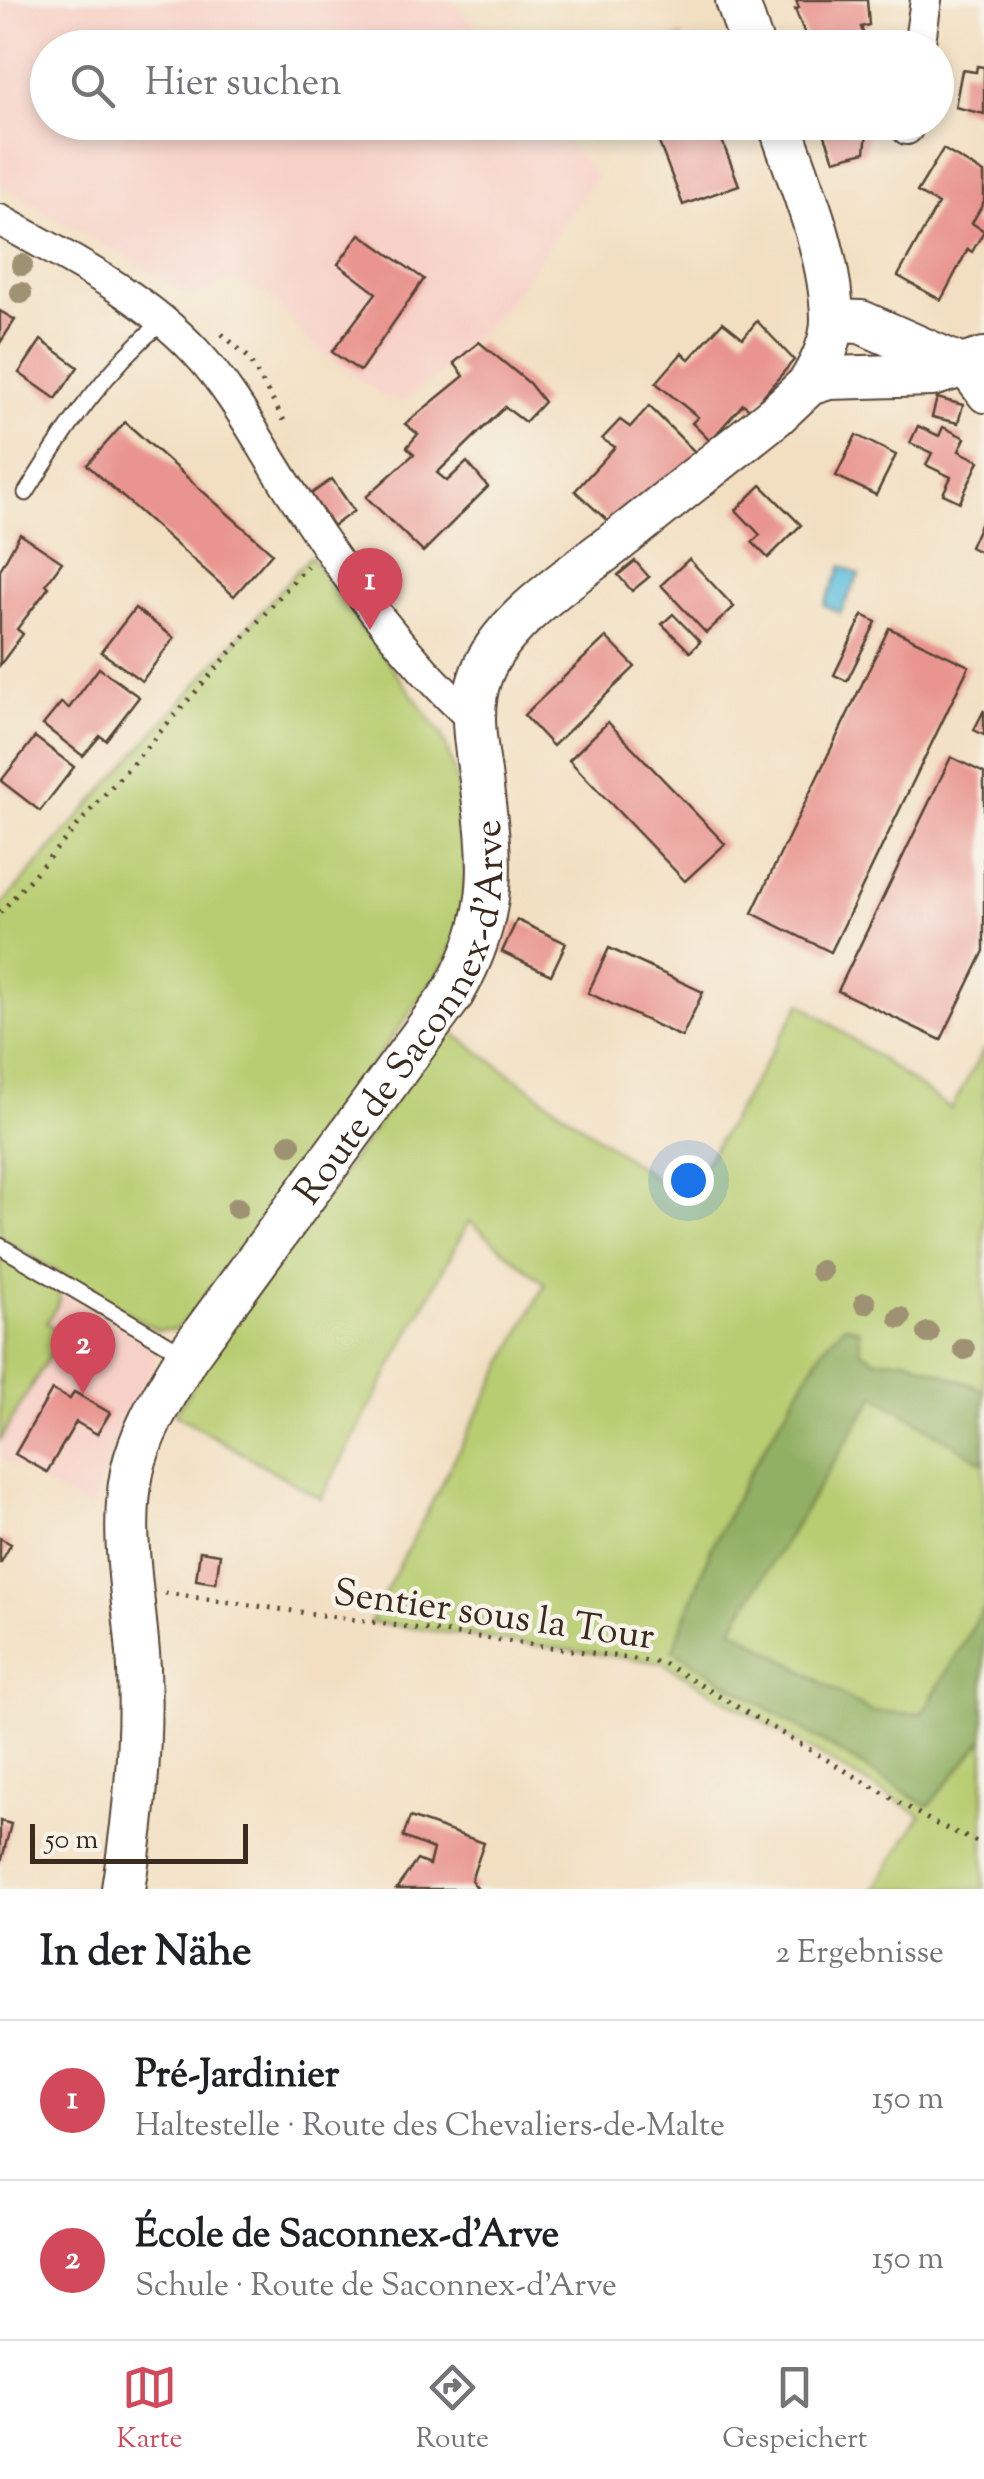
<!DOCTYPE html>
<html lang="de">
<head>
<meta charset="utf-8">
<style>
  :root { --surface:#fff; --page:#f2f2f2; --text:#202124; --muted:#757577; --line:#e0e0e0; --accent:#d1495b }
  body { margin:0; font-family:"Sorts Mill Goudy",serif; background:var(--page); color:var(--text) }
  .scale { position:absolute; left:30px; bottom:25px; width:218px; box-sizing:border-box; padding-left:10px; border:5px solid #3b2a1e; border-top:0; font-size:28px; line-height:35px; white-space:nowrap; color:#3b2a1e; -webkit-text-stroke:8px #f7f3e8; paint-order:stroke }
  .you { position:absolute; left:688px; top:1180px; width:35px; height:35px; margin:-25px; border:8px solid #fff; border-radius:50%; background:#1a73e8; box-shadow:0 0 0 15px #1a73e833 }
  .badge { display:grid; place-items:center; width:65px; height:65px; border-radius:50%; background:var(--accent); color:#fff; font-size:32px; font-weight:700 }
  .pin { position:absolute; translate:-50% -82px; filter:drop-shadow(0 2px 5px #0008) }
  .pin::after { content:''; position:absolute; top:52px; width:35px; height:30px; background:inherit; clip-path:polygon(0 0,100% 0,50% 100%) }
  .list { margin:0; padding:0; list-style:none }
  h2 { display:flex; justify-content:space-between; align-items:center; height:130px; margin:0; padding:0 40px; font-size:42px }
  h2 small { font-size:32px; font-weight:400; color:var(--muted) }
  .list li { display:grid; grid-template-columns:65px 1fr auto; gap:30px; align-items:center; box-sizing:border-box; height:160px; padding:0 40px; border-top:2px solid var(--line) }
  .list b { display:block; font-size:38px; white-space:nowrap }
  .list p { margin:0; font-size:32px; white-space:nowrap; color:var(--muted) }
  .list em { font-size:32px; font-style:normal; color:var(--muted) }
  .icon { flex:none; width:55px; height:55px; fill:none; stroke:currentColor; stroke-width:2; stroke-linecap:round; stroke-linejoin:round }
  .map { position:relative; flex:none; width:984px; height:1889px; overflow:hidden }
  .search { position:absolute; background:var(--surface); box-shadow:0 5px 15px #0003; left:30px; right:30px; top:30px; height:110px; display:flex; align-items:center; gap:25px; box-sizing:border-box; padding:0 35px; border-radius:55px; color:var(--muted); font-size:38px }
  .sheet { height:450px; background:var(--surface) }
  nav { display:flex; justify-content:space-around; align-items:center; box-sizing:border-box; height:140px; border-top:2px solid var(--line); background:var(--surface); font-size:28px; color:var(--muted) }
  nav a { display:grid; justify-items:center; gap:5px }
  nav .on { color:var(--accent) }
  .map>svg:first-child { display:block }
  .built { fill:#f7d1c8 }
  .green { fill:#b8cd71; stroke:#7a7c48; stroke-width:2.5 }
  .forest { fill:#92b063; stroke:#666d40; stroke-width:2.5 }
  .water { fill:#5fbfdd; stroke:#4d747e; stroke-width:2.5 }
  .building { fill:#e9948f }
  .lines { fill:none; stroke-linecap:round; stroke-linejoin:round }
  .lane-casing { stroke:#564536; stroke-width:19 }
  .street-casing { stroke:#564536; stroke-width:34 }
  .secondary-casing { stroke:#564536; stroke-width:46 }
  .path { stroke:#564536; stroke-width:5; stroke-dasharray:2.5 8; stroke-linecap:butt }
  .lane { stroke:#fff; stroke-width:15 }
  .street { stroke:#fff; stroke-width:30 }
  .secondary { stroke:#fff; stroke-width:42 }
  .tree { fill:#9e9273 }
  .labels { text-anchor:middle; stroke-width:9; stroke-linejoin:round; paint-order:stroke }
  .street-label { font-size:38px; fill:#3b2a1e; stroke:#f7f3e8 }
</style>
</head>
<body>
<div class="map">
<svg width="984" height="1889" viewBox="0 0 984 1889">
  <rect width="100%" height="100%" fill="#f7f3e8"/>
  <filter id="ink" filterUnits="userSpaceOnUse"><feTurbulence type="fractalNoise" baseFrequency=".01" numOctaves="2"/><feDisplacementMap in="SourceGraphic" scale="20" xChannelSelector="R" yChannelSelector="G"/><feConvolveMatrix kernelMatrix="1 2 1 2 8 2 1 2 1" color-interpolation-filters="sRGB"/></filter>
  <filter id="wash" filterUnits="userSpaceOnUse"><feTurbulence type="fractalNoise" baseFrequency=".0048" numOctaves="4" result="noise"/><feDisplacementMap in="SourceGraphic" scale="40" xChannelSelector="R" yChannelSelector="G"/><feGaussianBlur stdDeviation="2.25" result="paint"/><feColorMatrix in="noise" values="0 0 0 0 0 0 0 0 0 0 0 0 0 0 0 0 0 1.4 0 .05"/><feComposite in="paint" operator="in"/></filter>
  <g filter="url(#wash)">
    <rect width="100%" height="100%" fill="#f2dfc1"/>
    <g class="built">
      <path d="M0,0H453L492,47L48,48V122L552,123L596,177L507,305L449,366L403,401L383,396L314,347L268,294L226,279L194,297L0,185Z"/>
      <path d="M58,1290L140,1338L151,1346L155,1355V1367L123,1419L90,1510L0,1459V1440L62,1334L46,1324L60,1300Z"/>
    </g>
    <g class="green">
      <path d="M310,556L442,735C467,801 478,886 449,954C441,972 426,989 415,1006L188,1319L174,1330H157L0,1238V907Z"/>
      <path d="M801,1003L951,1109L984,1049V1390L906,1359L876,1360L861,1351L845,1325L824,1347L747,1477L711,1549L673,1650L928,1806L984,1739V1889H875L921,1815L663,1663L370,1622L545,1284L469,1221L321,1499L175,1414L209,1359L446,1028L684,1199Z"/>
      <path d="M0,1256L58,1290L60,1300L47,1323L62,1334L0,1440Z"/>
      <path d="M875,1395L984,1463V1608L922,1714L869,1711L732,1628Z"/>
    </g>
    <path class="forest" d="M845,1325L859,1330L861,1351L876,1360L906,1359L984,1390V1463L875,1395L732,1628L869,1711L922,1714L984,1608V1739L928,1806L673,1650L711,1549L747,1477L824,1347Z"/>
    <path class="water" d="M842,566L859,575L840,613L824,605Z"/>
    <g id="blocks">
      <g class="building">
        <path d="M796,0H867L869,25L861,27L868,48H801L809,44L795,9L799,8Z"/>
        <path d="M682,35L686,48H651V47Z"/>
        <path d="M977,66L984,67V114L955,107L962,70L976,72Z"/>
        <path d="M651,122H715L739,185L683,205Z"/>
        <path d="M820,122H868L865,152L834,160Z"/>
        <path d="M943,149L984,173V202L972,223L984,231L972,252L968,249L941,300L898,276L938,204L917,192Z"/>
        <path d="M360,234L424,279L360,371L332,352L376,293L338,264Z"/>
        <path d="M0,311L15,320L0,343Z"/>
        <path d="M757,321L794,360L751,410L743,404L710,441L692,423L698,417L656,383L682,353L689,359L723,322L743,338Z"/>
        <path d="M41,340L78,367L56,399L19,373Z"/>
        <path d="M479,342L529,383L544,402L525,422L505,407L437,473L447,481L467,462L488,487L423,552L366,497L414,454L407,447L418,434L405,424L464,376L454,363Z"/>
        <path d="M937,398L963,405L958,423L932,417Z"/>
        <path d="M649,406L699,456L612,525L575,491L615,447L602,439L620,420L630,427Z"/>
        <path d="M125,422L272,553L234,596L87,465Z"/>
        <path d="M918,426L939,436L943,427L965,438L959,451L979,461L960,502L943,494L951,477L926,465L932,453L910,443Z"/>
        <path d="M856,435L896,455L876,495L836,476Z"/>
        <path d="M332,479L354,511L333,526L311,494Z"/>
        <path d="M761,485L801,525L768,558L752,542L760,535L736,510Z"/>
        <path d="M984,516V554L970,547Z"/>
        <path d="M20,534L62,562L46,584L49,587L17,629L23,634L0,665V570Z"/>
        <path d="M689,559L734,607L706,633L661,585Z"/>
        <path d="M635,561L649,577L632,591L618,575Z"/>
        <path d="M135,608L174,638L142,681L101,652Z"/>
        <path d="M673,614L700,642L690,652L662,624Z"/>
        <path d="M863,615L876,622L847,681L834,675Z"/>
        <path d="M889,628L969,666L831,952L752,913Z"/>
        <path d="M606,637L635,667L553,746L524,715Z"/>
        <path d="M99,668L139,697L106,740L100,736L83,756L43,725L61,703L69,708Z"/>
        <path d="M984,710V735L974,730Z"/>
        <path d="M608,722L725,844L685,881L569,760Z"/>
        <path d="M35,737L74,767L40,811L1,781Z"/>
        <path d="M951,757L984,773V951L941,1040L838,991Z"/>
        <path d="M517,920L566,943L551,975L502,952Z"/>
        <path d="M609,948L703,992L682,1037L588,993Z"/>
        <path d="M52,1390L70,1399L74,1392L110,1413L97,1434L76,1422L47,1472L15,1454Z"/>
        <path d="M0,1538L11,1544L0,1564Z"/>
        <path d="M200,1551L220,1554L216,1583L196,1580Z"/>
        <path d="M410,1817L484,1843L471,1880L478,1889H396L417,1860L429,1865L433,1849L403,1837Z"/>
        <path d="M0,1821L11,1824L1,1863H0Z"/>
      </g>
    </g>
  </g>
  <g filter="url(#ink)">
    <use href="#blocks" fill-opacity="0" stroke="#564536" stroke-width="2.5"/>
    <g class="lines">
      <g class="lane-casing">
        <g id="lane">
          <path d="M26,493C67,427 104,371 164,320"/>
          <path d="M0,1246L184,1354"/>
        </g>
      </g>
      <g class="street-casing">
        <g id="street">
          <path d="M919,48L926,0"/>
          <path d="M907,129L908,122"/>
          <path d="M0,220C67,258 142,294 195,351C235,393 261,447 293,495C345,577 402,654 473,720"/>
          <path d="M959,365L984,397"/>
        </g>
      </g>
      <g class="secondary-casing">
        <g id="secondary">
          <path d="M737,0L753,48"/>
          <path d="M779,122C800,184 831,253 832,319C832,342 821,365 809,384"/>
          <path d="M832,321L861,322L959,365"/>
          <path id="s1" d="M123,1889C135,1816 142,1744 139,1669C136,1603 119,1538 132,1472C141,1430 166,1392 187,1356L453,993C499,912 492,862 480,773C475,740 469,707 481,675C501,620 576,574 621,538C673,497 724,456 776,415L809,384L829,378L932,375L984,359"/>
        </g>
      </g>
      <g class="path">
        <path d="M222,334L248,357L287,426"/>
        <path d="M0,913L307,566"/>
        <path d="M165,1593L663,1663L934,1823L984,1845"/>
      </g>
      <use href="#lane" class="lane"/>
      <use href="#street" class="street"/>
      <use href="#secondary" class="secondary"/>
    </g>
    <g class="tree">
      <circle cx="22" cy="265" r="11"/>
      <circle cx="21" cy="293" r="11"/>
      <circle cx="290" cy="1144" r="11"/>
      <circle cx="237" cy="1208" r="11"/>
      <circle cx="821" cy="1271" r="11"/>
      <circle cx="865" cy="1303" r="11"/>
      <circle cx="900" cy="1318" r="11"/>
      <circle cx="928" cy="1333" r="11"/>
      <circle cx="964" cy="1349" r="11"/>
    </g>
  </g>
  <g class="labels">
    <g class="street-label">
      <text dy="13" stroke="none"><textPath href="#s1" startOffset="960">Route de Saconnex-d'Arve</textPath></text>
      <text transform="translate(494 1613) rotate(8)" y="13">Sentier sous la Tour</text>
    </g>
  </g>
</svg>
<div class="scale">50 m</div>
<div class="you"></div>
<div class="pin badge" style="left:370px;top:630px">1</div>
<div class="pin badge" style="left:83px;top:1394px">2</div>
<div class="search"><svg class="icon" aria-label="search" viewBox="0 0 24 24"><circle cx="10" cy="10" r="6"/><path d="M15 15l6 6"/></svg>Hier suchen</div>
</div>
<section class="sheet">
<h2>In der Nähe<small>2 Ergebnisse</small></h2>
<ul class="list">
<li><span class="badge">1</span><div><b>Pré-Jardinier</b><p>Haltestelle · Route des Chevaliers-de-Malte</p></div><em>150 m</em></li>
<li><span class="badge">2</span><div><b>École de Saconnex-d'Arve</b><p>Schule · Route de Saconnex-d'Arve</p></div><em>150 m</em></li>
</ul>
</section>
<nav>
<a class="on"><svg class="icon" aria-label="map" viewBox="0 0 24 24"><path d="M3 6l6-2 6 2 6-2v14l-6 2-6-2-6 2zM9 4v14M15 6v14"/></svg>Karte</a>
<a><svg class="icon" aria-label="directions" viewBox="0 0 24 24"><path d="M12 3l9 9-9 9-9-9zM9 14v-3h6M13 9l2 2-2 2"/></svg>Route</a>
<a><svg class="icon" aria-label="saved" viewBox="0 0 24 24"><path d="M7 4h10v16l-5-4-5 4z"/></svg>Gespeichert</a>
</nav>
</body>
</html>
